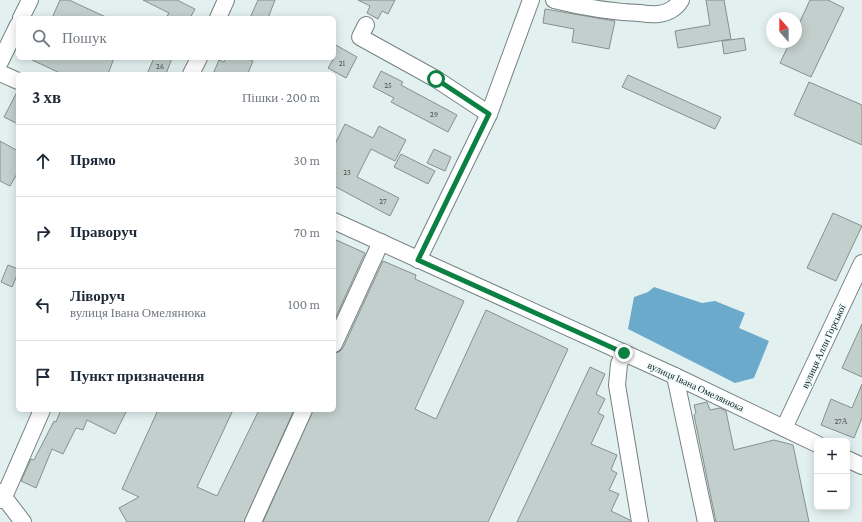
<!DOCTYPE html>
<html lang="uk">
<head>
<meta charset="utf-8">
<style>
  :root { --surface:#fff; --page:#f2f2f3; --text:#1f2937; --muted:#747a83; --line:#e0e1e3 }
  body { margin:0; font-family:"Crimson Pro",serif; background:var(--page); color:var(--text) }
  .controls { position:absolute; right:12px; bottom:12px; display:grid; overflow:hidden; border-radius:6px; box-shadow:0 2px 10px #0003 }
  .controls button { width:36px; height:36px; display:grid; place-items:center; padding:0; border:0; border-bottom:1px solid var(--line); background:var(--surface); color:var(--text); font:20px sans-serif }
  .compass { position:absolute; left:766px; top:12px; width:36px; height:36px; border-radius:50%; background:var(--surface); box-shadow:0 2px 10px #0003; rotate:339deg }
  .stop { position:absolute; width:12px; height:12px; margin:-9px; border:3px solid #0b8043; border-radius:50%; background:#fff }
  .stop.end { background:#0b8043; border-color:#fff; box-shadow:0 1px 4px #0008 }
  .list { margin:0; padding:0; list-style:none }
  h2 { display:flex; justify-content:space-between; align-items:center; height:52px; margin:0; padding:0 16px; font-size:17px }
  h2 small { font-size:13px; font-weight:400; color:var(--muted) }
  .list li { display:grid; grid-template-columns:26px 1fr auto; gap:12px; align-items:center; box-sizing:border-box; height:72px; padding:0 16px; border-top:1px solid var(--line) }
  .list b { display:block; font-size:15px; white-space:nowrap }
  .list p { margin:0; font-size:13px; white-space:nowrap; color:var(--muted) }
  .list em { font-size:13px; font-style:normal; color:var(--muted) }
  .icon { flex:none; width:22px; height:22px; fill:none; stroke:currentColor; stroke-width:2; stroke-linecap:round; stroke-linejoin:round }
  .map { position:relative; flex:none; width:862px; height:522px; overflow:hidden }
  .search { position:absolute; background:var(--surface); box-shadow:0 2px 10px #0003; left:16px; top:16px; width:320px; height:44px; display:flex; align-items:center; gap:10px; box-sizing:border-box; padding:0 14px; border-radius:6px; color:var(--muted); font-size:15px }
  .panel { position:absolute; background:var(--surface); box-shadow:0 2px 10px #0003; left:16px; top:72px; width:320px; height:340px; border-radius:6px }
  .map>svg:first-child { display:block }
  .water { fill:#6caacb }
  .building { fill:#c3cfcc; stroke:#84908d }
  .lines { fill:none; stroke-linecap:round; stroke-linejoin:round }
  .minor-casing { stroke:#758181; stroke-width:18 }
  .minor { stroke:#fff; stroke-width:16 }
  .route { stroke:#0b8043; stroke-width:5 }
  .labels { text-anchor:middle; stroke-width:3; stroke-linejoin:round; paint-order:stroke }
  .number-label { font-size:8px; fill:#4a5150 }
  .street-label { font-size:10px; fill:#222727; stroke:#f0fefe }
</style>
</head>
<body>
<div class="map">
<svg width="862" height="522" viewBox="0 0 862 522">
  <rect width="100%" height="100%" fill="#e2f1f0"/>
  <path class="water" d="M654,287L702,303L715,301L745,313L739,328L769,341L754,378L735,383L628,329L634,297L648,292Z"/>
  <g class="building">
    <path d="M60,0H69L108,18H52Z"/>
    <path d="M143,0H177L195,9L190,18H166L169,13Z"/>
    <path d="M258,0H275L268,18H250Z"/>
    <path d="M358,0H395L388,14L382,11L378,19L367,13L370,6Z"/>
    <path d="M706,0H724L731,39L678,48L675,31L710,25Z"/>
    <path d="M810,0H828L844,8L811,77L780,63L790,42H796V30Z"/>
    <path d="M545,9L615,21L609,49L572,42L574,29L543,23Z"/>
    <path d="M744,38L746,50L724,54L722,41Z"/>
    <path d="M334,44L357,57L346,78L328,68L334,58Z"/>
    <path d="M28,58H114L108,74H62Z"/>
    <path d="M154,58H172L166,74H147Z"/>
    <path d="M226,58H246L253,61L248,73L250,74H213L219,60L224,62Z"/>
    <path d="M381,71L403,82L401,85L457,115L448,132L391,102L394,98L373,87Z"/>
    <path d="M628,75L721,117L715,129L622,87Z"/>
    <path d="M809,82L862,105V145L794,115Z"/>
    <path d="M18,90V124L4,117Z"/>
    <path d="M345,124L373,138L379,126L406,140L395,161L371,149L357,177L399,198L390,216L334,186V146Z"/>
    <path d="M0,141L18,151V172L10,186L0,181Z"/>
    <path d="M434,149L451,157L445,171L427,163Z"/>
    <path d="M401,154L435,171L428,184L394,167Z"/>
    <path d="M833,213L862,226L836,281L807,268Z"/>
    <path d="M334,239L365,253L334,321Z"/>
    <path d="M383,261L416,275L415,279L464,301L415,409L436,419L486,310L568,349L488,522H263L313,410H334V353L339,352L343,348Z"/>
    <path d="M8,265L18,269V273L12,287L1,282Z"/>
    <path d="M862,324V377L842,368Z"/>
    <path d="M590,367L605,374L596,394L605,399L598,413L604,416L591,444L617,455L611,470L617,473L609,490L619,494L611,511L630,520V522H517Z"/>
    <path d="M862,384V418L854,438L821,425L831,399L852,408Z"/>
    <path d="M707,402L710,410L720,408L726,411L734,450L774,440L793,445L809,522H716L694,415L696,413L694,405Z"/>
    <path d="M61,410H127L115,434L87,420L83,430L76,428L63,454L52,449L36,488L21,481L31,459L34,460L54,421L56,422Z"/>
    <path d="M158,410H233L197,487L217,496L259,410H294L244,522H127L119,508L139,497L122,489Z"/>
  </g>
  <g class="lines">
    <g class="minor-casing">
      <g id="minor">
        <path d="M554,0C582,7 611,12 640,13C646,14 652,15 658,14C668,13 676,8 681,0"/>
        <path d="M21,18L30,0"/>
        <path d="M218,18L226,0"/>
        <path d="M366,25L360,37L436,79L489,114"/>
        <path d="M0,62L18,25"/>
        <path d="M0,73L18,81"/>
        <path d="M191,74L199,58"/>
        <path d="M334,221L675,376L817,444"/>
        <path d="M418,260L489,114L531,0"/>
        <path d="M334,344L381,242"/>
        <path d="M624,353L619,364L617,385L640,522"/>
        <path d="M675,376L706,522"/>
        <path d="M784,428L862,263"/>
        <path d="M847,459L862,466"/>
        <path d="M0,492L23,522"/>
        <path d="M0,500L4,497L42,410"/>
        <path d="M253,522L304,410"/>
      </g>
    </g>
    <use href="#minor" class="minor"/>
  </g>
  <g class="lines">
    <path class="route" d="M436,79L489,114L418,260L624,353"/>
  </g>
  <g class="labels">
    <g class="number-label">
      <text x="342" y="66">21</text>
      <text x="160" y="69">26</text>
      <text x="388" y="88">25</text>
      <text x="434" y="117">29</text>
      <text x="347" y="175">23</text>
      <text x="383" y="204">27</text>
      <text x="841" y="424">27А</text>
    </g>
    <g class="street-label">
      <text transform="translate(823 346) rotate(-65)" y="4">вулиця Алли Горської</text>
      <text transform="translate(696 386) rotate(25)" y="4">вулиця Івана Омелянюка</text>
    </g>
  </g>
</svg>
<div class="controls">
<button>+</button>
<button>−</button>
</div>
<svg class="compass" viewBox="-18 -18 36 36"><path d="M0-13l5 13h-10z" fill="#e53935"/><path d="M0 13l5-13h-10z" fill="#747a83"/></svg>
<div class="stop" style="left:436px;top:79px"></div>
<div class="stop end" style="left:624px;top:353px"></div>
<div class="search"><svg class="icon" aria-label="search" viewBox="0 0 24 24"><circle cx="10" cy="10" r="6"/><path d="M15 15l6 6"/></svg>Пошук</div>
<section class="panel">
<h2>3 хв<small>Пішки · 200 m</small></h2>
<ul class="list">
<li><svg class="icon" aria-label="ahead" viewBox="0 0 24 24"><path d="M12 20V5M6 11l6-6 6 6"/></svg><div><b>Прямо</b></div><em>30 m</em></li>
<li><svg class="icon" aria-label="right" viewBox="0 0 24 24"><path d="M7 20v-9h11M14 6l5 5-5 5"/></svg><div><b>Праворуч</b></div><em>70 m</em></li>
<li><svg class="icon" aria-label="left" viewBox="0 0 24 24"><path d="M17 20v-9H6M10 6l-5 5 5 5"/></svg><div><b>Ліворуч</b><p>вулиця Івана Омелянюка</p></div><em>100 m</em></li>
<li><svg class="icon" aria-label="arrive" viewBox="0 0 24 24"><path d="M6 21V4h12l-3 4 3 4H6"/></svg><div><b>Пункт призначення</b></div></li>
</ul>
</section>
</div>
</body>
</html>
